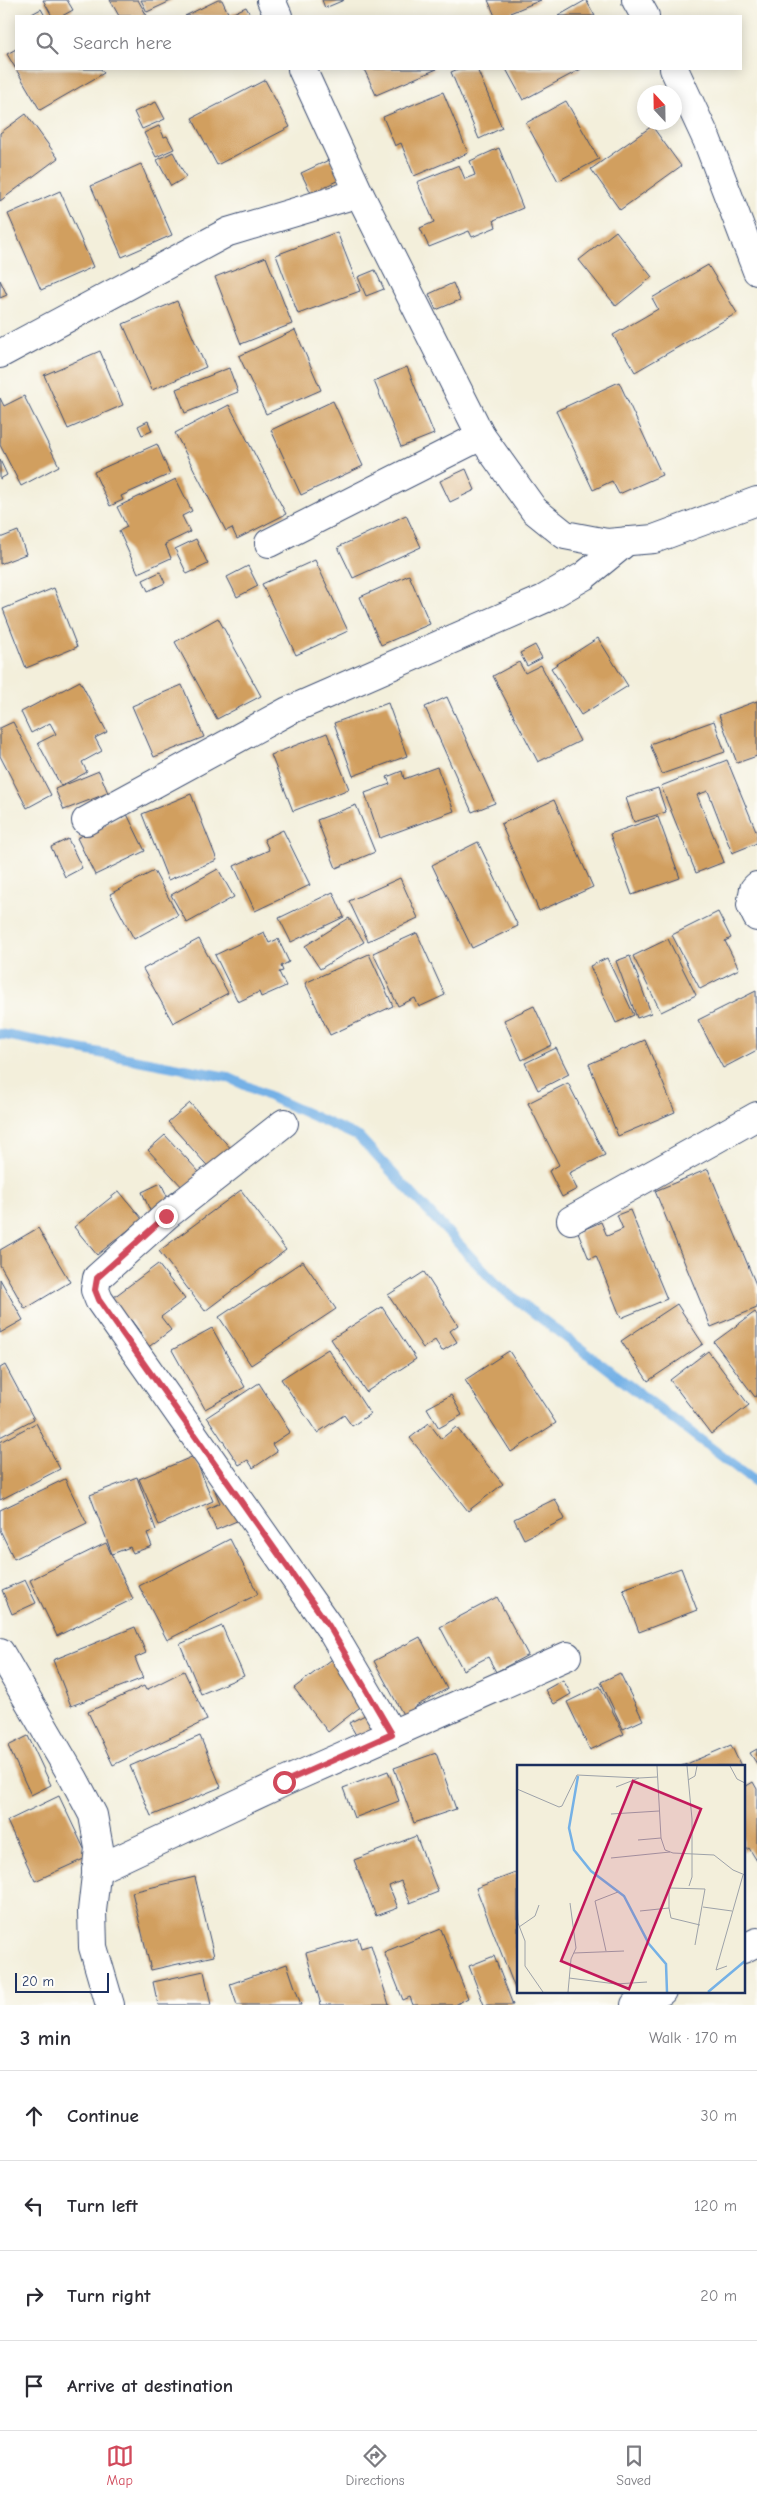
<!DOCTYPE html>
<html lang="en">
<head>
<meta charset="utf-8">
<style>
  :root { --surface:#fff; --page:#f2f2f3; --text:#2b2b33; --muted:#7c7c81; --line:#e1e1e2; --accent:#d1495b }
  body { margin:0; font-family:"Comic Neue",sans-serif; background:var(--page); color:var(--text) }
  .compass { position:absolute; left:637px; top:85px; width:45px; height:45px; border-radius:50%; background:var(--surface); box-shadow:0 2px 12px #0003; rotate:338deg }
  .scale { position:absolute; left:15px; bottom:12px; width:94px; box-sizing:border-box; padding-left:5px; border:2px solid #1b2f5e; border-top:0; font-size:14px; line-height:18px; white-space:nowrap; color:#1b2f5e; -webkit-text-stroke:4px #fdfcf7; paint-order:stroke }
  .stop { position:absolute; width:15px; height:15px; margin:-11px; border:4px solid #d1495b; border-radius:50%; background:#fff }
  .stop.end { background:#d1495b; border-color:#fff; box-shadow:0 1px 5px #0008 }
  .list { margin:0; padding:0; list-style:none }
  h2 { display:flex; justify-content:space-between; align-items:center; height:65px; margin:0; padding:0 20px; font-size:21px }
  h2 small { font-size:16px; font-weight:400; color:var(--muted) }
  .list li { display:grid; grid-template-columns:32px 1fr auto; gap:15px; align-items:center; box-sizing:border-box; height:90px; padding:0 20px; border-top:1px solid var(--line) }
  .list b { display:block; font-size:19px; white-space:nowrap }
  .list em { font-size:16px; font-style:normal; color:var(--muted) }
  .icon { flex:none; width:28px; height:28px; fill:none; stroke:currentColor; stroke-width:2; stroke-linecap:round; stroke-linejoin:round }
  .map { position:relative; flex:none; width:757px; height:2005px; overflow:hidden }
  .search { position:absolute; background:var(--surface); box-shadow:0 2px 12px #0003; left:15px; right:15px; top:15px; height:55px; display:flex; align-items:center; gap:12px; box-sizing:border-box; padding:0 18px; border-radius:0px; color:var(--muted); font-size:19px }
  .sheet { height:425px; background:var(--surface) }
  nav { display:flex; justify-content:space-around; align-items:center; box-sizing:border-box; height:70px; border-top:1px solid var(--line); background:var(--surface); font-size:14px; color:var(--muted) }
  nav a { display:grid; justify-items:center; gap:2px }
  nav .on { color:var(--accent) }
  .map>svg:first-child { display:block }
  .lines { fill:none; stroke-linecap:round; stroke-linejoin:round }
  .stream { stroke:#75b1e6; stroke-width:10 }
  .building { fill:#d19f5e }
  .minor-casing { stroke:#3b4c71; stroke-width:30 }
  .minor { stroke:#fff; stroke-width:28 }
  .route { stroke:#d1495b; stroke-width:6 }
  .inset-river { fill:none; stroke:#75b1e6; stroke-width:2.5 }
  .inset-road { fill:none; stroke:#9da2a9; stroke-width:1 }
  .view { fill:#c2185b; fill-opacity:0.15; stroke:#c2185b; stroke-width:2.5 }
  .inset-edge { fill:none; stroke:#1b2f5e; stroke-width:2.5 }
</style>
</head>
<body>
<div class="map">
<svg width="757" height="2005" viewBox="0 0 757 2005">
  <rect width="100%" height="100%" fill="#fdfcf7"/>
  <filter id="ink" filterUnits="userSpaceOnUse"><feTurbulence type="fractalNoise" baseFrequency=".02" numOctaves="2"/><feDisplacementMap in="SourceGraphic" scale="10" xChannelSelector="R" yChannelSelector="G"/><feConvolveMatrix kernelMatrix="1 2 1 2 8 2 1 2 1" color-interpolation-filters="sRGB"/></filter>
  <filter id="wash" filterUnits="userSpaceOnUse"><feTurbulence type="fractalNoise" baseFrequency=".0096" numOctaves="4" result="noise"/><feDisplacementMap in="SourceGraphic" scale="20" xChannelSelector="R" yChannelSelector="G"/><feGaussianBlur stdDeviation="1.12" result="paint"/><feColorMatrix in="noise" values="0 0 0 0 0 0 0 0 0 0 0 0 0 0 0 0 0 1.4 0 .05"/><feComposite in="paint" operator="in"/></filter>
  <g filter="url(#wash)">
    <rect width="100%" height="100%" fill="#f3efdb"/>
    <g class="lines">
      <path class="stream" d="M0,1034L227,1077L359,1137L496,1284L757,1483"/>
    </g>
    <g id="blocks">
      <g class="building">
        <path d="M43,0H67L73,10L62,16H52Z"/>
        <path d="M110,0H138L147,16H119Z"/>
        <path d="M141,0H173L147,12Z"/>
        <path d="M218,0H222L229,15L246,7L251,16H185Z"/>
        <path d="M322,0H344L325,8Z"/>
        <path d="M488,0H541L503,16H495Z"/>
        <path d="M586,0L595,16H558Z"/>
        <path d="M41,9L45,16H28Z"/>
        <path d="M16,49V69H101L104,73L40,110L7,54Z"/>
        <path d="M364,69H437L376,95Z"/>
        <path d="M458,69H477L502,128L479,139L451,72Z"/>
        <path d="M506,69H581L523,100Z"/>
        <path d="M265,80L290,127L217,165L192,118Z"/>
        <path d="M443,92L468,153L414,176L401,143L395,146L383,117Z"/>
        <path d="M566,101L599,159L558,181L526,123Z"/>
        <path d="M156,102L165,119L142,129L134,112Z"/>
        <path d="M26,114L58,158L0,201V133Z"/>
        <path d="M159,126L164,137L167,136L174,149L156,157L144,133Z"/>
        <path d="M652,126L681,166L620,210L591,169Z"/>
        <path d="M499,148L523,208L494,220L496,227L472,237L469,231L429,247L420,228L434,222L417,182L459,165L465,179L475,175L470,161Z"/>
        <path d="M173,152L186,177L171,186L157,160Z"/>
        <path d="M331,159L341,179L311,193L301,173Z"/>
        <path d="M141,164L172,235L122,257L91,186Z"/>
        <path d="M60,191L93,267L41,290L8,214Z"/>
        <path d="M616,231L652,277L616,306L579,260Z"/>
        <path d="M337,232L360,291L298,314L276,255Z"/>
        <path d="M266,257L292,324L241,344L215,277Z"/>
        <path d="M708,265L737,313L635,372L613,335L658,309L652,298Z"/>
        <path d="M375,270L384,289L366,296L358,277Z"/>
        <path d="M0,280L7,295L0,298Z"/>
        <path d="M453,283L460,300L436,310L429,294Z"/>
        <path d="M177,301L206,367L152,390L123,324Z"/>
        <path d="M295,330L321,390L266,414L239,356Z"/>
        <path d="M100,351L123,405L68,429L44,375Z"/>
        <path d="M407,367L434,434L401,447L374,381Z"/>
        <path d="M229,368L238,392L185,413L176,389Z"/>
        <path d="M619,382L662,475L619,494L612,481L593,490L556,411Z"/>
        <path d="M24,396L59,466L21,486L0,445V398L4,406Z"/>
        <path d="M333,401L363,466L301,495L271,430Z"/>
        <path d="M229,405L286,514L237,539L232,528L226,531L175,433Z"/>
        <path d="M148,421L152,431L142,435L138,426Z"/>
        <path d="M157,444L170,474L121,496L123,500L110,506L94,472Z"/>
        <path d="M0,460L7,475L0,479Z"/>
        <path d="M466,469L475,490L450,502L440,481Z"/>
        <path d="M176,479L192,511L182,516L190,532L165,544L171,558L138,573L119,531L127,527L117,507Z"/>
        <path d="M406,515L421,547L353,578L338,547Z"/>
        <path d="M18,531L26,554L0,564V538Z"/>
        <path d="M196,539L208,564L187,574L175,549Z"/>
        <path d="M315,560L348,631L296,655L262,584Z"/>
        <path d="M248,566L258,586L237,597L227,577Z"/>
        <path d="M160,572L165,583L148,591L143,580Z"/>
        <path d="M409,575L430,624L381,645L360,597Z"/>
        <path d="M54,588L77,647L26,668L3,609Z"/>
        <path d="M218,618L261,696L217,719L175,642Z"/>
        <path d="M598,638L628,686L581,715L551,668Z"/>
        <path d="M535,645L542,658L527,666L520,653Z"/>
        <path d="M519,662L525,673L541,665L580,741L538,762L493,676Z"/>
        <path d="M80,681L107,732L95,738L102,751L82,762L87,772L61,786L38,743L56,734L50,723L31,733L21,712Z"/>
        <path d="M182,685L204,737L154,757L132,706Z"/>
        <path d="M447,697L495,803L472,812L425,707Z"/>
        <path d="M757,701V756L737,763L719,715Z"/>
        <path d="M388,703L407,756L353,776L334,723Z"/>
        <path d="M714,721L725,752L662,774L650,744Z"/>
        <path d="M13,722L51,795L27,808L0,756V728Z"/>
        <path d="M327,733L349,789L293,811L271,755Z"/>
        <path d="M727,760L757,833V843L732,853L708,791L697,795L724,862L696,873L661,786Z"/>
        <path d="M437,767L454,811L380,838L365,793L390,784L387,777L402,771L404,779Z"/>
        <path d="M99,771L108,793L64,810L55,789Z"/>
        <path d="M658,788L666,812L634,822L626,798Z"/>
        <path d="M191,794L217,860L168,880L142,814Z"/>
        <path d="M554,800L593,887L539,911L501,824Z"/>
        <path d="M356,805L375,852L336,868L317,820Z"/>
        <path d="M127,814L145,851L95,875L77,838Z"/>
        <path d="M658,817L680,878L632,895L610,834Z"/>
        <path d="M283,830L310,885L255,911L234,866L269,850L264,839Z"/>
        <path d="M68,839L82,868L65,877L51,847Z"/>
        <path d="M478,842L518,926L472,948L432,865Z"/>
        <path d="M218,869L234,897L187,923L171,895Z"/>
        <path d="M154,871L178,915L134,939L110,894Z"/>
        <path d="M400,878L418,918L368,941L349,901Z"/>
        <path d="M333,892L344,917L291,942L279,918Z"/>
        <path d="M718,912L731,938L725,941L739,969L700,989L672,935Z"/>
        <path d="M349,918L364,942L320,969L305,946Z"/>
        <path d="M264,932L269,943L278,939L289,962L281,966L283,971L279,972L286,986L261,997L259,992L238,1002L215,955Z"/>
        <path d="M417,933L445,995L419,1007L415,998L398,1006L373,953Z"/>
        <path d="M199,939L228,993L173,1023L143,969Z"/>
        <path d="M668,939L696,995L661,1012L633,956Z"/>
        <path d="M369,954L393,1006L330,1035L305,983Z"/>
        <path d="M630,956L651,1013L637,1018L616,961Z"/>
        <path d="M607,958L634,1015L616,1023L590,966Z"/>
        <path d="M756,991L757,1050L723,1068L698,1020Z"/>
        <path d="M534,1006L552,1045L522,1060L504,1020Z"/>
        <path d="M645,1040L675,1112L618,1136L589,1064Z"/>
        <path d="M556,1048L569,1074L538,1090L525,1063Z"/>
        <path d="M568,1083L605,1155L569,1173L577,1189L562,1197L549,1171L559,1165L528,1103Z"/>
        <path d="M190,1103L234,1152L213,1172L168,1122Z"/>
        <path d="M165,1135L200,1173L184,1189L148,1150Z"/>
        <path d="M708,1169L757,1287V1308L711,1327L655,1191Z"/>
        <path d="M161,1183L171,1205L152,1215L142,1192Z"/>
        <path d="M241,1190L286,1250L205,1311L159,1251Z"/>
        <path d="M119,1191L142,1219L97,1255L74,1227Z"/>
        <path d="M630,1210L667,1299L621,1318L596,1256L589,1259L578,1232L601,1222L607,1236L623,1229L617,1215Z"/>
        <path d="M38,1228L70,1282L25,1309L0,1265V1250Z"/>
        <path d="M303,1261L336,1309L251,1365L219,1317Z"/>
        <path d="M158,1264L185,1299L161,1317L171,1330L146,1349L139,1340L143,1336L131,1320L127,1323L110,1300Z"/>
        <path d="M424,1272L458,1325L450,1331L457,1342L442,1351L435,1340L423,1348L388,1295Z"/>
        <path d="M0,1279L23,1320L0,1333Z"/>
        <path d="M677,1304L703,1344L648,1381L621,1341Z"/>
        <path d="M382,1307L416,1359L366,1392L331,1339Z"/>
        <path d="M755,1312L757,1315V1396L755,1397L714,1342Z"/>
        <path d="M212,1328L245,1387L205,1409L172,1350Z"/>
        <path d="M328,1349L370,1414L352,1426L344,1415L317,1433L281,1379Z"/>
        <path d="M509,1351L556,1423L511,1452L465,1380Z"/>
        <path d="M708,1351L749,1405L711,1434L670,1380Z"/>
        <path d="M5,1365L34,1419L0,1437V1368Z"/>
        <path d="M259,1383L290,1432L272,1444L277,1452L253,1468L248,1460L239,1465L207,1417Z"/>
        <path d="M451,1395L462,1415L439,1428L427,1408Z"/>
        <path d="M36,1423L60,1469L0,1500V1442Z"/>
        <path d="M429,1423L441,1439L456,1427L503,1484L468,1511L410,1438Z"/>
        <path d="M194,1456L213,1501L159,1525L139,1479Z"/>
        <path d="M137,1477L156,1530L147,1533L152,1546L133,1553L130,1547L112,1554L90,1495Z"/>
        <path d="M65,1479L87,1524L14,1559L0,1530V1510Z"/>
        <path d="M225,1487L239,1520L216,1530L207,1509L220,1503L215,1491Z"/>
        <path d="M555,1499L565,1519L524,1539L514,1519Z"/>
        <path d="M230,1539L258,1594L167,1640L139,1586Z"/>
        <path d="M106,1543L133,1599L57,1636L30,1580Z"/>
        <path d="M681,1568L697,1610L639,1632L623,1589Z"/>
        <path d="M25,1580L36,1603L12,1614L2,1590Z"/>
        <path d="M497,1597L528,1655L496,1672L488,1657L463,1670L440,1627Z"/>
        <path d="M222,1626L244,1676L201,1694L180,1644Z"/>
        <path d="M135,1627L146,1653L135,1658L143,1678L71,1706L53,1660Z"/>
        <path d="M420,1637L447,1689L416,1706L421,1715L407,1722L374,1661Z"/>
        <path d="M335,1657L368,1701L328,1732L294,1688Z"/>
        <path d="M184,1671L207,1720L113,1765L88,1712L144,1686L146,1690Z"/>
        <path d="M620,1673L643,1720L623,1729L601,1682Z"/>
        <path d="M563,1680L571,1694L554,1704L545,1690Z"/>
        <path d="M600,1686L624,1734L590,1750L567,1702Z"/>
        <path d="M367,1714L377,1733L360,1742L349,1723Z"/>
        <path d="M28,1736L51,1785L31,1795L8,1746Z"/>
        <path d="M200,1736L221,1787L151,1816L130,1766Z"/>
        <path d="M731,1745L741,1766H682Z"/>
        <path d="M757,1749V1764L750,1753Z"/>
        <path d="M436,1753L456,1809L414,1823L394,1768Z"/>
        <path d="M388,1771L399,1801L354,1818L343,1788Z"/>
        <path d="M753,1782L757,1789V1861L749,1848L743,1852V1788Z"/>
        <path d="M59,1796L88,1857L35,1881L7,1821Z"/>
        <path d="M416,1836L438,1892L410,1903L401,1881L389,1886L398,1908L376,1916L354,1860Z"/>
        <path d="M518,1872V1990L516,1991L476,1888Z"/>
        <path d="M195,1877L214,1956L151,1970L132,1892Z"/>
        <path d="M441,1929L468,1998L455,2005H413L410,1997L403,2000L384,1952Z"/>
        <path d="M358,1938L361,1948L371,1945L389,2005H321L306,1953Z"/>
        <path d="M494,1956L513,2005H484L469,1966Z"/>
        <path d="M287,1964L301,2005H237L230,1984Z"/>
        <path d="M204,1971L211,2005H158L153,1982Z"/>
      </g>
    </g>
  </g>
  <g filter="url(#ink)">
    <use href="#blocks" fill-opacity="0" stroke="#3b4c71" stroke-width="1"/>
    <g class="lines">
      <g class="minor-casing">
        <g id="minor">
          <path d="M271,0L278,16"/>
          <path d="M636,0L645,16"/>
          <path d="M302,69L359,193L481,436L534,510L565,535L607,543L654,539L757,501"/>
          <path d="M674,69L707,140L757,271"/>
          <path d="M0,354L228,232L359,193"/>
          <path d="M269,543L481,436"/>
          <path d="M86,821L288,711L544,599L584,576L627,541"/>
          <path d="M757,886L754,889L751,905L757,917"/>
          <path d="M284,1123L166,1216L97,1278L95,1290L99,1300L329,1627L392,1734"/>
          <path d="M571,1220L757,1116"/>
          <path d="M0,1652L74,1779L93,1815L99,1848L92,1911L93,1947L110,2005"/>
          <path d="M96,1870L284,1782L567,1656"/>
          <path d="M743,1949L757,1942"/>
          <path d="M635,2005L662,1991"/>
        </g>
      </g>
      <use href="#minor" class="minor"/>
    </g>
  </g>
  <g class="lines" filter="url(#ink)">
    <path class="route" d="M166,1216L97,1278L95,1290L99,1300L329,1626L392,1734L284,1782"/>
  </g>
  <g transform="translate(517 1765)">
    <rect width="228" height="228" fill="#f3efdb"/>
    <path class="inset-river" d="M61,11L52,63L57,85L74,106L107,131L132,179L149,199L150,227M191,227L228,196"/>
    <path class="inset-road" d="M140,1L144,73L148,85L156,88L197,90L216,105L228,110M170,1L175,54V112L172,121M213,1L220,14L228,18M171,15L178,11L180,1M99,22L122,13L140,12M0,24L42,42L45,41L60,10L122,13M94,49L142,46M121,75L144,73M94,93L153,87M0,128L1,158L8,176V201L26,227M186,142L215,146M152,143L154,153L183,160M123,146L152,143V123L188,124L178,180M2,162L18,151L22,140M89,186L78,136L101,127M57,188L107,186M210,201L199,205L226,110M52,213L99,219L130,217M51,227L54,194L59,183L53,138"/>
    <path class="view" d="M116,16L184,44L112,224L44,196Z"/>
    <rect width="228" height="228" class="inset-edge"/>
  </g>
</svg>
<svg class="compass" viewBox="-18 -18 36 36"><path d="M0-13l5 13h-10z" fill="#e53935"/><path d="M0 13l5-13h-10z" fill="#7c7c81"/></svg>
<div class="scale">20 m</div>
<div class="stop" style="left:284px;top:1782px"></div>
<div class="stop end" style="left:166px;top:1216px"></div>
<div class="search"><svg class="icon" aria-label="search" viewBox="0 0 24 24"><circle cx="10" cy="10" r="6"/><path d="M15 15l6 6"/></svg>Search here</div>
</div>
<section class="sheet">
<h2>3 min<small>Walk · 170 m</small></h2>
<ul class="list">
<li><svg class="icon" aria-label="ahead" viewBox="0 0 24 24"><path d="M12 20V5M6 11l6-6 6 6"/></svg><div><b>Continue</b></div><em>30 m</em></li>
<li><svg class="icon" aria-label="left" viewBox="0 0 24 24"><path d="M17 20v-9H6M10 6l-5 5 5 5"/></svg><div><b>Turn left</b></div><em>120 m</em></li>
<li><svg class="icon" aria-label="right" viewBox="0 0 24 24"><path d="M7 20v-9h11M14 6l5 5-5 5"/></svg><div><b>Turn right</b></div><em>20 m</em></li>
<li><svg class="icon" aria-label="arrive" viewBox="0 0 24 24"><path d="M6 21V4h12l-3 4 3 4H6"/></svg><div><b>Arrive at destination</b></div></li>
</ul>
</section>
<nav>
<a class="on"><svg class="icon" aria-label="map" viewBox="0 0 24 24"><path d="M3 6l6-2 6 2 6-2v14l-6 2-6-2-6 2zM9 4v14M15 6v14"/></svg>Map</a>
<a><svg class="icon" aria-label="directions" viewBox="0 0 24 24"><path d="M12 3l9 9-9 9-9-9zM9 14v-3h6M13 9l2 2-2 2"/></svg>Directions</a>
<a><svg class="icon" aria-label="saved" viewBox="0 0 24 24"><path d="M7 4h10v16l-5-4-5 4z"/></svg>Saved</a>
</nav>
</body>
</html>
